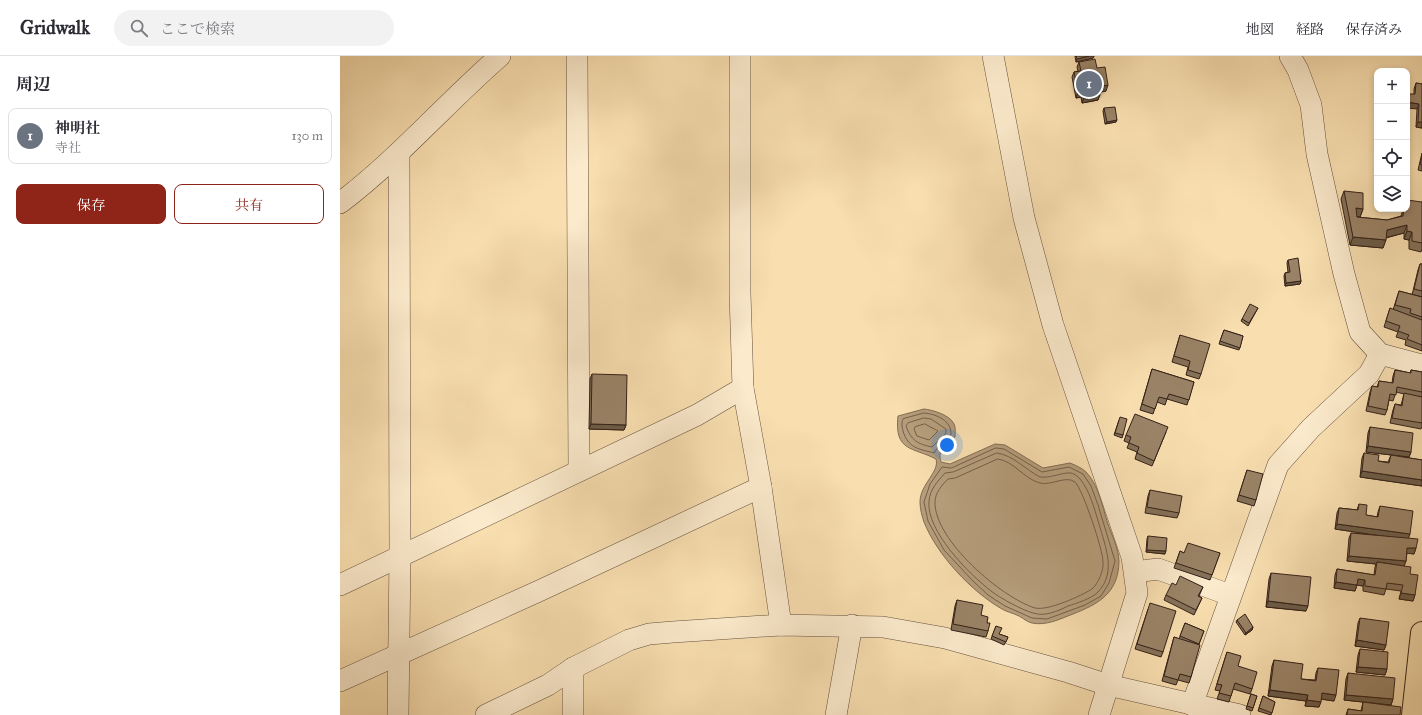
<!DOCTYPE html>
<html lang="ja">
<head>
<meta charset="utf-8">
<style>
  :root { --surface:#fff; --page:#f2f2f3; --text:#2b2b33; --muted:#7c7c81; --line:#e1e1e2; --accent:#8f2418 }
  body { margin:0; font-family:"IM FELL Great Primer","Noto Serif JP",serif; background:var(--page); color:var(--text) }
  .controls { position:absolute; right:12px; top:12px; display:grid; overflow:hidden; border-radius:8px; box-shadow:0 2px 6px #0003 }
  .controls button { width:36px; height:36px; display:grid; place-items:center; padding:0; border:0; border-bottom:1px solid var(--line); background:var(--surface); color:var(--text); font:20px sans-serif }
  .you { position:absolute; left:607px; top:389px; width:14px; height:14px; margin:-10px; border:3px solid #fff; border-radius:50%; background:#1a73e8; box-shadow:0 0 0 6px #1a73e833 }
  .badge { display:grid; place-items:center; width:26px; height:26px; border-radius:50%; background:var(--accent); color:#fff; font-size:13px; font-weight:700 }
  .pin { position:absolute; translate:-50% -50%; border:2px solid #fff; box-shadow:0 1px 4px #0006 }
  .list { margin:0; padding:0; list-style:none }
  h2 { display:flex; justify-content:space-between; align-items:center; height:52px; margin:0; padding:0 16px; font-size:17px }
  h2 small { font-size:13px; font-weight:400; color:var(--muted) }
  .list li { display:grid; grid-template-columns:26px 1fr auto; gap:12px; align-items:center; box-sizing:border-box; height:56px; margin:0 8px 8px; padding:0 8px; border:1px solid var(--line); border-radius:8px }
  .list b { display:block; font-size:15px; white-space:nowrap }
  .list p { margin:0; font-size:13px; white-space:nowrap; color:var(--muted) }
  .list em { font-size:13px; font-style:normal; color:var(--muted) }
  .actions { display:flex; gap:8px; padding:12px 16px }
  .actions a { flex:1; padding:9px 0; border:1px solid var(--accent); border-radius:8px; text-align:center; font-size:14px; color:var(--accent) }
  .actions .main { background:var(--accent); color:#fff }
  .icon { flex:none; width:22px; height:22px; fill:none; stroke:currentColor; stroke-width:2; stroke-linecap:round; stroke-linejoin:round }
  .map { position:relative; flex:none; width:1082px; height:659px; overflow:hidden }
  header { display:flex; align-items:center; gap:24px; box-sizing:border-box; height:56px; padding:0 20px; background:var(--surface); border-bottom:1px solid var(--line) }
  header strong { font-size:19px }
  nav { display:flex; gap:22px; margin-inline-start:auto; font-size:14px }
  .search { width:280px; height:36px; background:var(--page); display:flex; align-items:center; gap:10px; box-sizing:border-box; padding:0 14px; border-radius:22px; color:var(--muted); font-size:15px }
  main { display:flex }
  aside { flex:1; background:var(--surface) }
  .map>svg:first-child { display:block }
  .water { fill:#b69e7c; stroke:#826c54 }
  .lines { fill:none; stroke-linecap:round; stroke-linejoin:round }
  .shore { stroke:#755f4a; stroke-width:1 }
  .minor-casing { stroke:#65503d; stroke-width:22 }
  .major-casing { stroke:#342017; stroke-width:24 }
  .minor { stroke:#fbeacc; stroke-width:21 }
  .major { stroke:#f9dfb0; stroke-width:22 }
  .wall { fill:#847159; stroke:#342017 }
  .shaded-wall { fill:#6c5c48; stroke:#342017 }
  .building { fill:#9a8367; stroke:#342017 }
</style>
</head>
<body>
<header>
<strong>Gridwalk</strong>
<div class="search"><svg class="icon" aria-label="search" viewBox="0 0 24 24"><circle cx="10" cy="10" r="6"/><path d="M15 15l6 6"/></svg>ここで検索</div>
<nav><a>地図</a><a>経路</a><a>保存済み</a></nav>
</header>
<main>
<aside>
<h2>周辺<small></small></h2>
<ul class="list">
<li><span class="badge" style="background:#6b7280">1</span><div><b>神明社</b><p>寺社</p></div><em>130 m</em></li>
</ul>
<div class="actions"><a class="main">保存</a><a>共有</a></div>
</aside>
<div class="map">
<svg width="1082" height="659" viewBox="0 0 1082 659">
  <rect width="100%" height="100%" fill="#f9dfb0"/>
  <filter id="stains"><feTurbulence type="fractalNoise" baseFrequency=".005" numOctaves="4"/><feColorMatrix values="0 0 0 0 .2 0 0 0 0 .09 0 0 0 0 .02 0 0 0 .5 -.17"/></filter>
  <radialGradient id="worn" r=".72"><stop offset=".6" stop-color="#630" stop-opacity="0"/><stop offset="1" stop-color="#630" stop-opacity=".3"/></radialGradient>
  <path class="water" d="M584,353C593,354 610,359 614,368C616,372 615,377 615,381C606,388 597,394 601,406L610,408L655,388L665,389L703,412L730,407C735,409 742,412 746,416C758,428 762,449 767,465C771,478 779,492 779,506C778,538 758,548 733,558C720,563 706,570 692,567C687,566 683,562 679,560C673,557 667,556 662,553C632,536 597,499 584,466C582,460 580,453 580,446C580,428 600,416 596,403C573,391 554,396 558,360Z"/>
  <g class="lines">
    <g class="shore">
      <path d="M584,357C597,358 612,365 611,379L598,391L594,397C580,393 570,393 564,378C562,372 561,368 563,363Z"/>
      <path d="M584,362L591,363L606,373V377L592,391C577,388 571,384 566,370L568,367Z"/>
      <path d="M585,368L598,375L589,384L577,380L574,373L575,371Z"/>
      <path d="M656,392L664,393L702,416L729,411L743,418L751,430L758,449L775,505L769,527L761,540L745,549L707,563L692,562L665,550L648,539L633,525L604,494L588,465L584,446L590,428L602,411L611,412Z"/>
      <path d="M657,397C673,399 686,414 700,421C710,422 718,418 727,417C745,414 755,455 759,468C765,490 777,516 758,536C751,543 737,547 728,550C718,555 705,561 693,557C682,554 660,542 651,535C629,518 586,475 589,445C590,433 598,425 605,417L613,416Z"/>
      <path d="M658,403C674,405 684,423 700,427C711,430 726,419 735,426C743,434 763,494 763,506C764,514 758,528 752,533C741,540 708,555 695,552C662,542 594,484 595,446C595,437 602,429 608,423L615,422Z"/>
    </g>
    <g class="minor-casing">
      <g id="minor">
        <path d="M237,0L239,414"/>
        <path d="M653,0L684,162L713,269L792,501L797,537L759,659"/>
        <path d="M950,0L958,14L971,49L977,98L1004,218L1020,276L1040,298L1082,309"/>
        <path d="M0,147C58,103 105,48 160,0"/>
        <path d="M403,332L421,431L441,569"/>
        <path d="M795,516L818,513L890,539"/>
        <path d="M0,529L357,359L403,332L400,237V0"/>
        <path d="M233,612V659"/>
        <path d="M0,625L199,535L421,431"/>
        <path d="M852,649L938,409L971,372L1029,318L1040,298"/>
        <path d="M58,659L60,500L59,97"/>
        <path d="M146,659L208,629L233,612L289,584L309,578L333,576L441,569L543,571L605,582L728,616L768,629L900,659"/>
        <path d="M496,659L512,569"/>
      </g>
    </g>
    <g class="major-casing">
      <path id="major" d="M1073,659L1082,577"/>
    </g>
    <use href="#minor" class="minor"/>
    <use href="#major" class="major"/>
  </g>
  <g class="wall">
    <path d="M735,0H754L753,2L736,6Z"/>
    <path d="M739,6L757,12L766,35L760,36L758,44L742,47L741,41L736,42L732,21L734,16L738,15L737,11Z"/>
    <path d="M1076,27L1082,28V72L1076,71L1077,53L1074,38V33Z"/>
    <path d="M764,52L776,66L765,68L763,55Z"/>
    <path d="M1082,97V115L1078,114Z"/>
    <path d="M1004,135L1023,153L1020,161H1017L1047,164L1061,160L1063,153H1067L1082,146V193L1081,196L1069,193V184L1064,183V177L1046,182L1043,192L1010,189L1001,143Z"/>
    <path d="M948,204L961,225L960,228L945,230L944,220L945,217L948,216L947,207Z"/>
    <path d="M1080,208H1082V241L1072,239L1078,214Z"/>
    <path d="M1059,235L1082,241V295L1065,289L1066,284L1056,281L1058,276L1044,271L1050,252L1053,254Z"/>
    <path d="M918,252L908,270L901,265L902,263Z"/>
    <path d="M884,274L903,280L899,294L879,288Z"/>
    <path d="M840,279L861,318L859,323L846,319L848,311L832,306Z"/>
    <path d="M812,313L854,326L847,349L827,343L825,349L817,346L813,358L800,354Z"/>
    <path d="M1055,314L1070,317L1071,314L1082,316V371L1081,373L1050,367L1053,354L1055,348L1061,349L1064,338L1056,336L1053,345L1049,344L1047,354L1045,359L1026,355L1030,336L1032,330L1037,331L1039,325L1052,327L1053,320Z"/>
    <path d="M252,318L286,369L284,374L249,373L250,323Z"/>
    <path d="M779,364L783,379L782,382L774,379Z"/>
    <path d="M1030,371L1071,396L1069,401L1026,396L1028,377Z"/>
    <path d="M826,376L812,410L795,403L797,396L787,392L789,387L784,385L786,379Z"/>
    <path d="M1024,397L1038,405L1048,406L1051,399L1082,404V430L1020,421L1022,402Z"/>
    <path d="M907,414L916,444L914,450L897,445Z"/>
    <path d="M810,434L839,457L837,462L805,457L808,440Z"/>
    <path d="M1019,448L1026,459L1037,461L1038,456L1040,450L1068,482L1076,492L1074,498L1067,497L1066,505L1064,510L1070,518L1075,539L1073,545L1059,543L1061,535L1046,533L1044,539L1023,535V530L1017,529L1015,535L994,532L995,519L997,513L1034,519L1035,511L1036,508L1007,505L1009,482L1011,477L1037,479L995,473L997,457L999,452L1017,454Z"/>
    <path d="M808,480L825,498L806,496L807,483Z"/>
    <path d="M840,495L844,497H880L870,524L834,512Z"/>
    <path d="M931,517L966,555L926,551L929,523Z"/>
    <path d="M836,529L863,531L859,540L862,542L854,559L824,544L826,539Z"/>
    <path d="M617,544L641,559L647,567L648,575L646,581L611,574L615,550Z"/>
    <path d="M808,553L823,596L821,601L795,593Z"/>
    <path d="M1020,562L1046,589L1044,594L1015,590L1018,567Z"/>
    <path d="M897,564L913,571L912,574L905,579L896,566Z"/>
    <path d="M845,567L864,575L859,588L851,621L849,627L838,624L836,629L822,625L834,581L839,583Z"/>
    <path d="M656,570L659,578L668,581L664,589L651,583Z"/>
    <path d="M1020,593L1047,613L1045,619L1016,616L1018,599Z"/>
    <path d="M887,596L912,633L910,638L893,633L889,646L877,643L880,635L875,634Z"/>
    <path d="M934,604L961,623L975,624L976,617L978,612L994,645L981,643L979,651L965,650L966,645L928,640L932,610Z"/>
    <path d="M1008,617L1053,643L1051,649L1004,644L1006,623Z"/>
    <path d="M911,638L917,640L912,655L906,653Z"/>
    <path d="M923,640L935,646L931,659L918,655Z"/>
    <path d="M1023,646L1060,659H1006L1008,653L1021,655Z"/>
  </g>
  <g class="shaded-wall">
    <path d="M749,0H754L753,2L736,6L737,3Z"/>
    <path d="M768,29L766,35L757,37L759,31Z"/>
    <path d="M743,35L741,41L736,42L738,36Z"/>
    <path d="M760,39L758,44L742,47L744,41Z"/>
    <path d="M1067,46L1079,48L1077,53L1067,52Z"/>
    <path d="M777,64L776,66L765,68L767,66Z"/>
    <path d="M1078,66H1082V72L1076,71Z"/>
    <path d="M1016,152L1023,153L1020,161L1013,160Z"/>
    <path d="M1067,169L1064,177L1044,182L1047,174Z"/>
    <path d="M1067,175L1072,176L1069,184L1064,183Z"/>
    <path d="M1013,181L1046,184L1043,192L1010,189Z"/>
    <path d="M961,225L960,228L945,230L946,227Z"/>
    <path d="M251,368L286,369L284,374L249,373Z"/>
    <path d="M1028,390L1071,396L1069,401L1026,396Z"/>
    <path d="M1022,415L1082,424V430L1020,421Z"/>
    <path d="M997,468L1070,478L1068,484L995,473Z"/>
    <path d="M1067,492H1076L1074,498L1065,497Z"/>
    <path d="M807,494L826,495L825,498L806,496Z"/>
    <path d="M1009,500L1066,505L1064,510L1037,506L1036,508L1007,505Z"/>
    <path d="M1018,523L1025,524L1023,530L1016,529Z"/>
    <path d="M996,526L1017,529L1015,535L994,532Z"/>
    <path d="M1061,537L1075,539L1073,545L1059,543Z"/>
    <path d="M928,545L968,550L966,555L926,551Z"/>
    <path d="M913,571L912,574L905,579L906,577Z"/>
    <path d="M1017,584L1046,589L1044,594L1015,590Z"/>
    <path d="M1018,611L1047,613L1045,619L1016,616Z"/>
    <path d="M930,634L968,639L966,645L928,640Z"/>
    <path d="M982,637L996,639L994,645L980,643Z"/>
    <path d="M1006,639L1053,643L1051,649L1004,644Z"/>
    <path d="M967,644L981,646L979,651L965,650Z"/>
  </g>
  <g class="building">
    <path d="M736,0H749L737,3Z"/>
    <path d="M755,3L757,12L765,11L768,29L759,31L760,39L744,41L743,35L738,36L734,16L741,15L739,6Z"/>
    <path d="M1076,27L1082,28V66H1078L1079,48L1067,46V38H1075Z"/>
    <path d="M775,51L777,64L767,66L764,52Z"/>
    <path d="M1082,100V109L1080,108Z"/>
    <path d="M1004,135L1023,137V153L1016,152L1017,161L1047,164L1063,160L1064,153H1067V144L1082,146V187L1072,185V176L1067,175V169L1047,174L1046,184L1013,181Z"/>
    <path d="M958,202L961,225L946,227L945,217L950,216L948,204Z"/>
    <path d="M1080,208H1082V235L1074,233Z"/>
    <path d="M1059,235L1082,241V261L1070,257L1071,253L1055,249Z"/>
    <path d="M910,248L918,252L909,267L902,263Z"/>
    <path d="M1050,252L1082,264V289L1067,283L1069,279L1058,275L1060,270L1046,265Z"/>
    <path d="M884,274L903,280L900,292L880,285Z"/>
    <path d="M840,279L870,288L861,318L848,314L850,305L834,300Z"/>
    <path d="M812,313L854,326L849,344L829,338L827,343L819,341L815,353L802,348Z"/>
    <path d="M1055,314L1071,317V314L1082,316V336L1057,331L1056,339L1050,338L1047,354L1028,350L1032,330L1038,331L1039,325L1053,327Z"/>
    <path d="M252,318L287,319L286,369L251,368Z"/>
    <path d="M1064,337L1082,341V367L1052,362L1055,348L1062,350Z"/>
    <path d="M795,358L828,371L814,405L797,397L799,391L789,387L791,381L786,379Z"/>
    <path d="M780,361L787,363L783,379L775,377Z"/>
    <path d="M1030,371L1073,377L1071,396L1028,390Z"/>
    <path d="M1024,397L1039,399L1038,405L1049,407L1051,399L1082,404V424L1022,415Z"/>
    <path d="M907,414L923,418L916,444L899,439Z"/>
    <path d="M810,434L842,440L839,457L807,451Z"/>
    <path d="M1019,448L1027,449L1026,459L1038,461L1040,450L1073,455L1070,478L997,468L999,452L1018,454Z"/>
    <path d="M1011,477L1078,483L1076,492H1067L1066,505L1009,500Z"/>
    <path d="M808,480L827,482L826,495L807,494Z"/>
    <path d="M848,487L880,497L872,519L836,507L840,495L844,497Z"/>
    <path d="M1037,506L1071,511L1070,518L1078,519L1075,539L1061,537L1063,529L1047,527L1046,533L1025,530V524L1018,523L1017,529L996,526L997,513L1035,519Z"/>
    <path d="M931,517L971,521L968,550L928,545Z"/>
    <path d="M840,520L863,531L858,540L862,542L856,554L826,539L832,527L836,529Z"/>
    <path d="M617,544L643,549L641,559L648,561L647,567H650L648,575L613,568Z"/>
    <path d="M810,547L836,555L823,596L797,588Z"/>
    <path d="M905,558L913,571L906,577L897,564Z"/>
    <path d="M1020,562L1049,566L1046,589L1017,584Z"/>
    <path d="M845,567L864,575L859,588L840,580Z"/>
    <path d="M656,570L662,572L659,578L668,581L666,586L652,580Z"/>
    <path d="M834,581L860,589L851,621L840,618L838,624L824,620Z"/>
    <path d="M1020,593L1048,596L1047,613L1018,611Z"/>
    <path d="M887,596L901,600L898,610L917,616L912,633L895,627L891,640L879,637L882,629L877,628Z"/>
    <path d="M934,604L963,608L961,623L976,625L978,612L999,614L996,639L982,637L981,646L967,644L968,639L930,634Z"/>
    <path d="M1008,617L1055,622L1053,643L1006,639Z"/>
    <path d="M911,638L917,640L913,652L907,650Z"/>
    <path d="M923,640L935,646L932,657L919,652Z"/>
    <path d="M1023,646L1061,651L1060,659H1007L1008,653L1022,655Z"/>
  </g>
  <rect width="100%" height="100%" filter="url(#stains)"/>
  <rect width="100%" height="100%" fill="url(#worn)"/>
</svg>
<div class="controls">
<button>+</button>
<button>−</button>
<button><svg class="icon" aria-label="locate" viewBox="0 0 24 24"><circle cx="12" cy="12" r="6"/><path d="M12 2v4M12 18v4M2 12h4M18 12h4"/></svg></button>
<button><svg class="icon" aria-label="layers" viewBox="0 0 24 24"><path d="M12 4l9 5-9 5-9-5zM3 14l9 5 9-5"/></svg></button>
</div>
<div class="you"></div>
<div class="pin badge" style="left:749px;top:28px;background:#6b7280">1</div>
</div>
</main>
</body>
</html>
